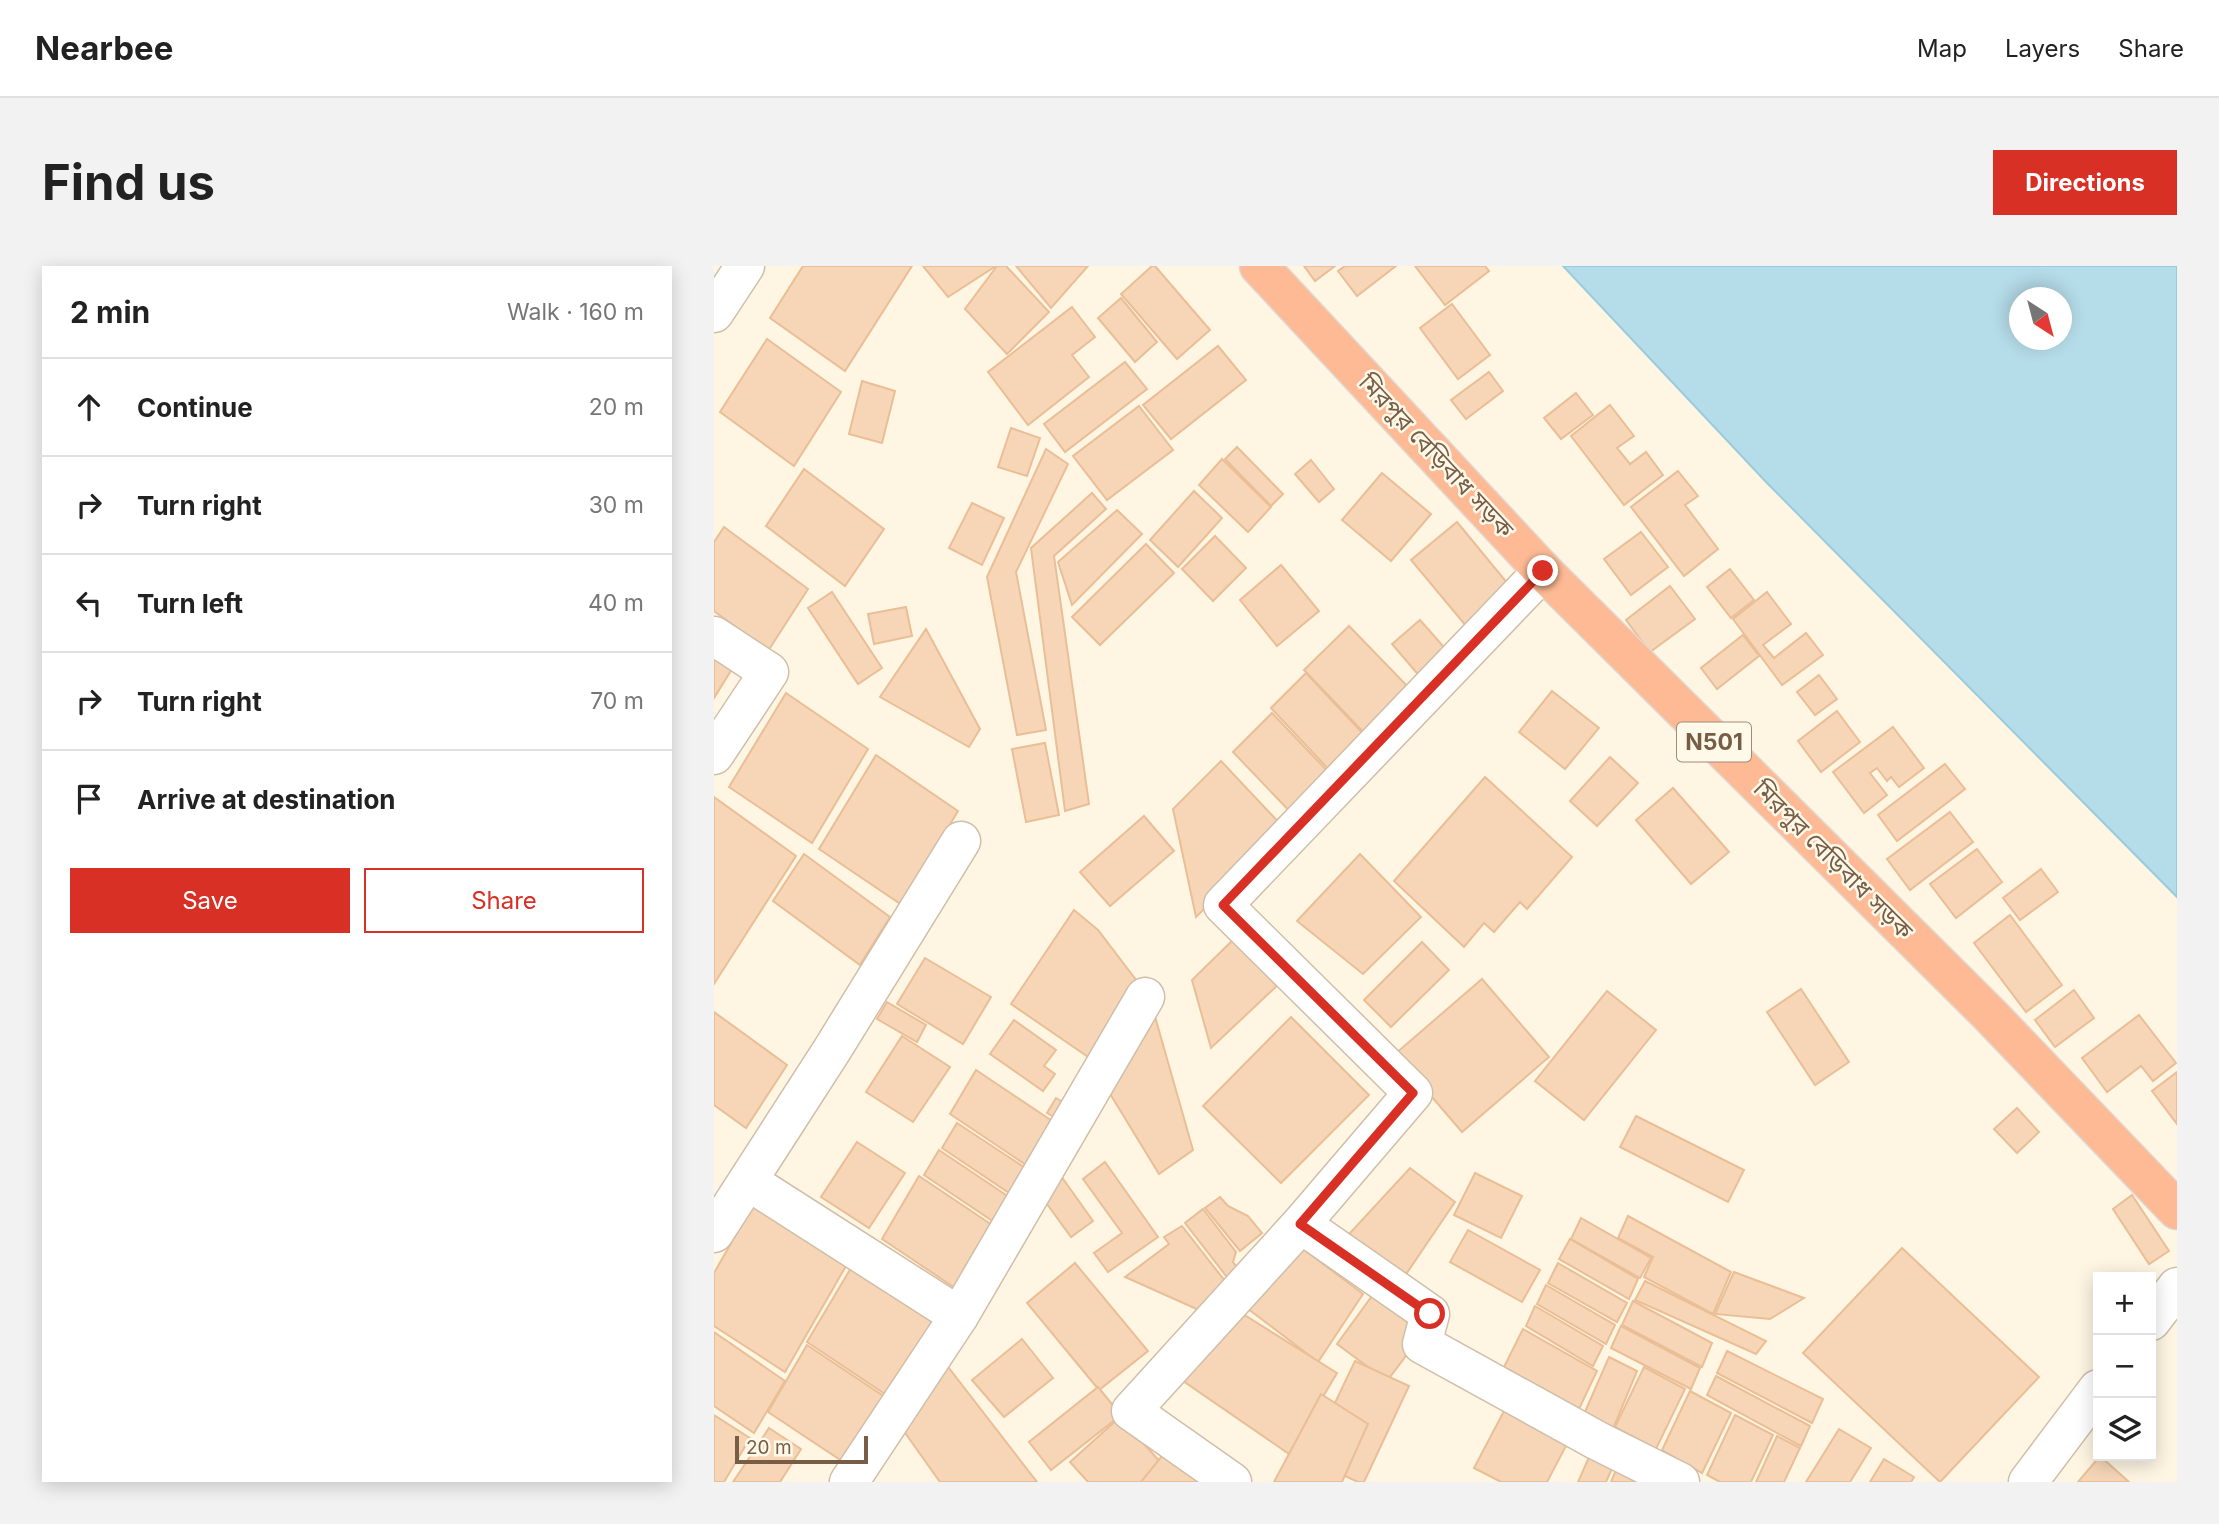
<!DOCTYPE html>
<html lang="en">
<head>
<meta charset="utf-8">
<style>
  :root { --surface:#fff; --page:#f2f2f2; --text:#222; --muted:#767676; --line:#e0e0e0; --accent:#d93025 }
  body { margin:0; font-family:Inter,"Noto Sans Bengali",sans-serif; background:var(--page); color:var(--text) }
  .controls { position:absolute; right:21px; bottom:21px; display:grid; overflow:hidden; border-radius:0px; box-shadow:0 4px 18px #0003 }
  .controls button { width:63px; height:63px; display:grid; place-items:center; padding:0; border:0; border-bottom:2px solid var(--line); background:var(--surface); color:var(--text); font:35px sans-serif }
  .compass { position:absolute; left:1295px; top:21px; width:63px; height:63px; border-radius:50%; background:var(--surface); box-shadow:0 4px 18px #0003; rotate:144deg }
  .scale { position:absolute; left:21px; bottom:18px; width:133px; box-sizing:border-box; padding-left:7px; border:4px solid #785d46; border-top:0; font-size:19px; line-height:24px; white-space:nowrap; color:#785d46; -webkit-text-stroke:5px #fff9ea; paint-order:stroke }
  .stop { position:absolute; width:21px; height:21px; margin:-16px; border:5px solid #d93025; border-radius:50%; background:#fff }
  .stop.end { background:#d93025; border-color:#fff; box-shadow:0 2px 7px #0008 }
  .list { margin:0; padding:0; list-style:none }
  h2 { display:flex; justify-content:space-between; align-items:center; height:91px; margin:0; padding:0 28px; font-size:30px }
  h2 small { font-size:23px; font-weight:400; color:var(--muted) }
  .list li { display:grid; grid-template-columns:46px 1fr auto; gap:21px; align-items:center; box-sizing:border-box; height:98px; padding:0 28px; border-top:2px solid var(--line) }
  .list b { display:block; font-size:26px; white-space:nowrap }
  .list em { font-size:23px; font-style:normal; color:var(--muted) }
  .actions { display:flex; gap:14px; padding:21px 28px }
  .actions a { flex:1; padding:16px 0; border:2px solid var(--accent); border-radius:0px; text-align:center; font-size:24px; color:var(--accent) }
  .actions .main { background:var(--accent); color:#fff }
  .icon { flex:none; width:38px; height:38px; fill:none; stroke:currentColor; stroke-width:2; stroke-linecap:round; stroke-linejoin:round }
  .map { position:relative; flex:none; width:1463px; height:1216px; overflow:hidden; border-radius:0px }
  header { display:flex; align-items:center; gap:42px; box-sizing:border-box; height:98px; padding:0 35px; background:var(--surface); border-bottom:2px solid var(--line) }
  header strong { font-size:33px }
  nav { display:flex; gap:38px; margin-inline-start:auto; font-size:24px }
  .intro { display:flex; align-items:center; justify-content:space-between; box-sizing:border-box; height:168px; padding:0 42px }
  h1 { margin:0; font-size:49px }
  .button { padding:18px 32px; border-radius:0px; background:var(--accent); color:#fff; font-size:24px; font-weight:700 }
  main { display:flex; gap:42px; padding:0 42px }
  aside { flex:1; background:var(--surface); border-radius:0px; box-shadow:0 4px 18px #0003 }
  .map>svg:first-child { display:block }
  .water { fill:#b5dce9; stroke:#9acbdc; stroke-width:2; fill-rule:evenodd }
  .building { fill:#f6d6b7; stroke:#eabe96; stroke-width:2 }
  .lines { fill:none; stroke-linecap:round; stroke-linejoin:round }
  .minor-casing { stroke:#d0bea8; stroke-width:41 }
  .highway-casing { stroke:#dfd8d3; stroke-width:41 }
  .minor { stroke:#fff; stroke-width:38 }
  .highway { stroke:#fdba94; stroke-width:38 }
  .route { stroke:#d93025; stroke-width:9 }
  .labels { text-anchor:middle; stroke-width:5; stroke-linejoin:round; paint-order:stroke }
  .shield { fill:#fff9ea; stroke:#a08c77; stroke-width:2 }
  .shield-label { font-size:23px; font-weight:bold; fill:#785d46 }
  .street-label { font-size:24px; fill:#785d46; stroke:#fff9ea }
</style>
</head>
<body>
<header>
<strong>Nearbee</strong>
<nav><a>Map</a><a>Layers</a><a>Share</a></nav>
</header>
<div class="intro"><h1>Find us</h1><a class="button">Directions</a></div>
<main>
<aside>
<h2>2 min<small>Walk · 160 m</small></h2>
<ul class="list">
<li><svg class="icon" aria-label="ahead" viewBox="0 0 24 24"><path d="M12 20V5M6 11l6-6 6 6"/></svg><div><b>Continue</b></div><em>20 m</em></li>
<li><svg class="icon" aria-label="right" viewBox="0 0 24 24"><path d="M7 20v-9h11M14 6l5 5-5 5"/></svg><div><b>Turn right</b></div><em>30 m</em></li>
<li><svg class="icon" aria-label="left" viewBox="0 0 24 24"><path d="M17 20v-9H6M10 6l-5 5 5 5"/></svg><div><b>Turn left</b></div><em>40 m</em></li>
<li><svg class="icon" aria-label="right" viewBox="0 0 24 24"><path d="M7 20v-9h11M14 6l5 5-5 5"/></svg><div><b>Turn right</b></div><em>70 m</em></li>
<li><svg class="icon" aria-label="arrive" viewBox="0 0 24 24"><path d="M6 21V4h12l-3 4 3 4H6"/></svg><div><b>Arrive at destination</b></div></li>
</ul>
<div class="actions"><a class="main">Save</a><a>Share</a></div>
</aside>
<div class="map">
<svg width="1463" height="1216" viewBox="0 0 1463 1216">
  <rect width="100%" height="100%" fill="#fef6e2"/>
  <path class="water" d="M849,0H1463V631L1053,217ZM1306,32H1348V74H1306Z"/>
  <g class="building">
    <path d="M89,0H198L131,105L56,52Z"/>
    <path d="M209,0H282L234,31Z"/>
    <path d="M283,0H292L335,46L293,88L251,43Z"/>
    <path d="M302,0H374L337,42Z"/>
    <path d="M438,0H441L496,64L463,93L407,28Z"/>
    <path d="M590,0H621L601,15Z"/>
    <path d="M631,0H682L643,30L624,5Z"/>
    <path d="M701,0H771L775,5L731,39Z"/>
    <path d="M407,32L443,76L421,96L384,52Z"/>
    <path d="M738,38L776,89L744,113L706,62Z"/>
    <path d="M358,41L381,71L358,89L375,111L314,159L274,106Z"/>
    <path d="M53,73L127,126L80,200L6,146Z"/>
    <path d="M504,80L532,114L457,173L429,139Z"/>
    <path d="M411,96L433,123L351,186L330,158Z"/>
    <path d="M775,106L789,125L752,153L737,134Z"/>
    <path d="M148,115L181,125L168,177L135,168Z"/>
    <path d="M862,127L879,149L847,173L830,152Z"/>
    <path d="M896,139L920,170L903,182L916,198L932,186L949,209L910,239L857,170Z"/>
    <path d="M425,140L459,184L393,234L359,190Z"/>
    <path d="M297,162L326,172L313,210L284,201Z"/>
    <path d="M523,181L569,228L557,240L511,193Z"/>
    <path d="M332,183L354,198L302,306L332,464L303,469L273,311Z"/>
    <path d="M508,193L557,241L534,266L485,219Z"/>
    <path d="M597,194L620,223L605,236L581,208Z"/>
    <path d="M90,203L170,263L131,320L52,260Z"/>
    <path d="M964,205L984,230L971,239L1004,283L970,310L917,241Z"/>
    <path d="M668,207L717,248L677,295L628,254Z"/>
    <path d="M480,225L508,252L464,301L436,274Z"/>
    <path d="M378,227L392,243L340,290L375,538L351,545L317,282Z"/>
    <path d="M258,237L290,252L268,299L235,282Z"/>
    <path d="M403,244L428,268L358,339L344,296Z"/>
    <path d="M743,256L804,330L758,367L697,294Z"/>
    <path d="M10,261L94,323L54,385L0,345V276Z"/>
    <path d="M927,266L954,301L917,329L890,293Z"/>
    <path d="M501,270L532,302L499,335L468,303Z"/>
    <path d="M432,278L460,307L386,379L358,351Z"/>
    <path d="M567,299L605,345L563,380L526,334Z"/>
    <path d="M1016,303L1040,334L1017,352L993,321Z"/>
    <path d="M956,320L981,353L936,386L912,354Z"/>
    <path d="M118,326L168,402L144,418L94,342Z"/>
    <path d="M1053,326L1077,358L1049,379L1060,392L1092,367L1109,389L1068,419L1019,353Z"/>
    <path d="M192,341L198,370L160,378L154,348Z"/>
    <path d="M706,354L736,388L708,413L678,378Z"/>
    <path d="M635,360L699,426L654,471L590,404Z"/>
    <path d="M212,363L266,463L255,481L166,431Z"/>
    <path d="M1029,369L1045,390L1003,423L987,402Z"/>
    <path d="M0,391L18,403L0,432Z"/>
    <path d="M592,407L655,474L620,509L557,442Z"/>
    <path d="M1105,409L1123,433L1101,449L1083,426Z"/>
    <path d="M838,425L885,462L851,503L805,466Z"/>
    <path d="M72,427L154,483L98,577L15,521Z"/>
    <path d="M1123,445L1146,476L1107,506L1084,475Z"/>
    <path d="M558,447L622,514L583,553L519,486Z"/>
    <path d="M1179,461L1210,502L1185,521L1177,511L1173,515L1163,502L1156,507L1173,529L1150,547L1119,506Z"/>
    <path d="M331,477L345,549L312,556L298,483Z"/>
    <path d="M162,489L244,545L188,639L105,583Z"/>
    <path d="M896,491L924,517L883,560L856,535Z"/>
    <path d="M507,495L571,563L482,651L459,543Z"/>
    <path d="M1231,498L1251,523L1183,575L1164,549Z"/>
    <path d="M771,511L858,591L813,643L806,636L780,666L770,657L750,681L680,615Z"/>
    <path d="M959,522L1015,586L977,618L922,554Z"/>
    <path d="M0,531L82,590L0,718Z"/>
    <path d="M1236,546L1259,576L1196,624L1173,593Z"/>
    <path d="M430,550L460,585L396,640L366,606Z"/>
    <path d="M1263,583L1288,616L1242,652L1216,618Z"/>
    <path d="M90,588L176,651L146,699L59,635Z"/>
    <path d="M646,588L707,651L649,708L583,655Z"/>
    <path d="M1327,603L1344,626L1306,654L1289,632Z"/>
    <path d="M360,644L384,664L429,723L383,797L297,738Z"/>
    <path d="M1296,649L1348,719L1312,746L1260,677Z"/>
    <path d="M523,670L567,716L497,782L478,714Z"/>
    <path d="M708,676L735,704L677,761L650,734Z"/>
    <path d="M211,692L277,731L249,778L183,738Z"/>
    <path d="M768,713L835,791L748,866L681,788Z"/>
    <path d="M1087,723L1135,796L1101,819L1053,746Z"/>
    <path d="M1360,724L1380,752L1341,781L1321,754Z"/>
    <path d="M893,725L942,764L870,854L821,815Z"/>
    <path d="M436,733L479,884L445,908L387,813Z"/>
    <path d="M173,736L212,759L203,776L163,753Z"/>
    <path d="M0,746L73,799L32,862L0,839Z"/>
    <path d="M1425,749L1462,797L1439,815L1427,800L1393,826L1368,792Z"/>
    <path d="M577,751L655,829L567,917L489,840Z"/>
    <path d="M300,754L342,784L330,800L341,808L329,825L276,788Z"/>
    <path d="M188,770L236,801L199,856L152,826Z"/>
    <path d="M262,804L347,861L321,905L236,848Z"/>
    <path d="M1463,806V858L1438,825Z"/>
    <path d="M342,832L354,839L345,854L333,847Z"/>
    <path d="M1303,842L1325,866L1303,887L1280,863Z"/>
    <path d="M922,850L1030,904L1014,936L906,881Z"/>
    <path d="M243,857L319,907L304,933L228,882Z"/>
    <path d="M143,876L191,907L155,962L107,931Z"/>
    <path d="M225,884L301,935L286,960L210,909Z"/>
    <path d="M391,896L444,971L394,1006L380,987L408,967L369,913Z"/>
    <path d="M696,902L741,936L682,1023L624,980Z"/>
    <path d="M761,907L808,930L787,972L740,949Z"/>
    <path d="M205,910L281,961L244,1024L168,973Z"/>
    <path d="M347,910L379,955L357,971L325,927Z"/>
    <path d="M1418,929L1455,985L1435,998L1399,943Z"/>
    <path d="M506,931L514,940L534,950L548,967L526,985L491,942Z"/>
    <path d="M39,939L132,1000L71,1106L0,1060V1007Z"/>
    <path d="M489,943L522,986L519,996L527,1007L516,1015L471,957Z"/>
    <path d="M914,950L1017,1006L999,1048L930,1011L939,991L904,972Z"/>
    <path d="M867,952L937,992L926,1012L857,973Z"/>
    <path d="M468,960L518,1024L496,1049L411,1011L455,978L450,971Z"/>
    <path d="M754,964L826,1004L808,1036L736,996Z"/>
    <path d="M856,973L924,1013L915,1033L845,993Z"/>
    <path d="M580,976L649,1028L604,1096L525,1036Z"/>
    <path d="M1188,982L1325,1111L1226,1216L1089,1087Z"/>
    <path d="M361,997L434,1085L385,1124L313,1037Z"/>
    <path d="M844,997L913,1037L903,1056L834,1017Z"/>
    <path d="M137,1002L220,1057L177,1132L93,1076Z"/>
    <path d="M1020,1006L1090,1032L1056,1053L1001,1048Z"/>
    <path d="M931,1015L1052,1075L1042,1088L921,1034Z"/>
    <path d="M832,1019L901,1059L892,1078L823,1038Z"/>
    <path d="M658,1030L709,1067L673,1115L623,1078Z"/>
    <path d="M919,1035L998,1077L988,1101L908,1059Z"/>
    <path d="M821,1040L889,1080L879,1100L812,1060Z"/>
    <path d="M521,1043L623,1107L575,1188L459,1108Z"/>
    <path d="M907,1060L986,1102L977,1123L897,1082Z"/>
    <path d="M809,1063L883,1105L864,1145L789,1103Z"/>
    <path d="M0,1066L71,1115L40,1167L0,1140Z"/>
    <path d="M308,1073L339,1112L290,1151L258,1114Z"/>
    <path d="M93,1079L177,1135L137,1201L54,1146Z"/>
    <path d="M1013,1085L1109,1133L1098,1157L1003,1107Z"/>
    <path d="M895,1091L923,1105L899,1163L870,1148Z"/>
    <path d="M228,1093L323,1216H226L189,1164Z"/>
    <path d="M641,1095L695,1120L650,1216H644L594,1193Z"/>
    <path d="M930,1101L971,1123L942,1183L901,1161Z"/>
    <path d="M1002,1110L1096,1160L1087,1180L993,1129Z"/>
    <path d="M384,1121L407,1149L337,1204L315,1176Z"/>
    <path d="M976,1125L1017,1147L988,1207L948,1184Z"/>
    <path d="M607,1128L654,1158L628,1216H560Z"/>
    <path d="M790,1145L853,1178L833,1216H787L760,1202Z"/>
    <path d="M0,1149L36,1172L10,1216H0Z"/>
    <path d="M1021,1149L1059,1169L1037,1216H1006L993,1209Z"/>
    <path d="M406,1151L456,1207L446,1216H374L356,1196Z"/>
    <path d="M55,1162L87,1183L66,1216H19Z"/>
    <path d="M1125,1163L1157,1182L1136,1216H1092Z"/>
    <path d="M1063,1170L1086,1182L1070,1216H1042Z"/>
    <path d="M456,1180L501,1216H427Z"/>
    <path d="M876,1189L900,1198L892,1216H864Z"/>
    <path d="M1386,1190L1415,1216H1364Z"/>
    <path d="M1170,1193L1200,1211L1197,1216H1156Z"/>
    <path d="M904,1199L923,1216H897Z"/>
  </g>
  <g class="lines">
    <g class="minor-casing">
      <g id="minor">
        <path d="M0,47L31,0"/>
        <path d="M0,370L55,406L0,489"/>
        <path d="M34,915L245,1050"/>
        <path d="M587,958L716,1048L708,1078L882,1174L966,1216"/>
        <path d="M0,967L118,784L247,575"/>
        <path d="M1437,1055L1463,1021"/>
        <path d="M135,1216L245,1050L431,731"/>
        <path d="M518,1216L417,1145L587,958L699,827L509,639L829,305"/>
        <path d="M1314,1216L1384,1123"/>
      </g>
    </g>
    <g class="highway-casing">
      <path id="highway" d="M545,0L829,305L1276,749L1463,944"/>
    </g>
    <use href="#minor" class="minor"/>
    <use href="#highway" class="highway"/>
  </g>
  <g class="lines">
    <path class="route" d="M716,1048L586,958L699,827L509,639L829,305"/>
  </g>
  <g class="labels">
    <rect class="shield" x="963" y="456.5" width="74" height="39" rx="5"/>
    <g class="shield-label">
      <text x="1000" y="484">N501</text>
    </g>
    <g class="street-label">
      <text transform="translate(722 190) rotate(47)" y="8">মিরপুর বেড়িবাধ সড়ক</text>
      <text transform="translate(1119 594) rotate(45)" y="8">মিরপুর বেড়িবাধ সড়ক</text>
    </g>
  </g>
</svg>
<div class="controls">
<button>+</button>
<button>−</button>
<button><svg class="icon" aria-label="layers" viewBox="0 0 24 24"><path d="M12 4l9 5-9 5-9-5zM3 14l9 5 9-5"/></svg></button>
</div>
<svg class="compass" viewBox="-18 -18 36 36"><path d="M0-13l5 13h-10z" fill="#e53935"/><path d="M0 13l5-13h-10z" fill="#767676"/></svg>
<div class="scale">20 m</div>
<div class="stop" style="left:716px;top:1048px"></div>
<div class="stop end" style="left:829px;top:305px"></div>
</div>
</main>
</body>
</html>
